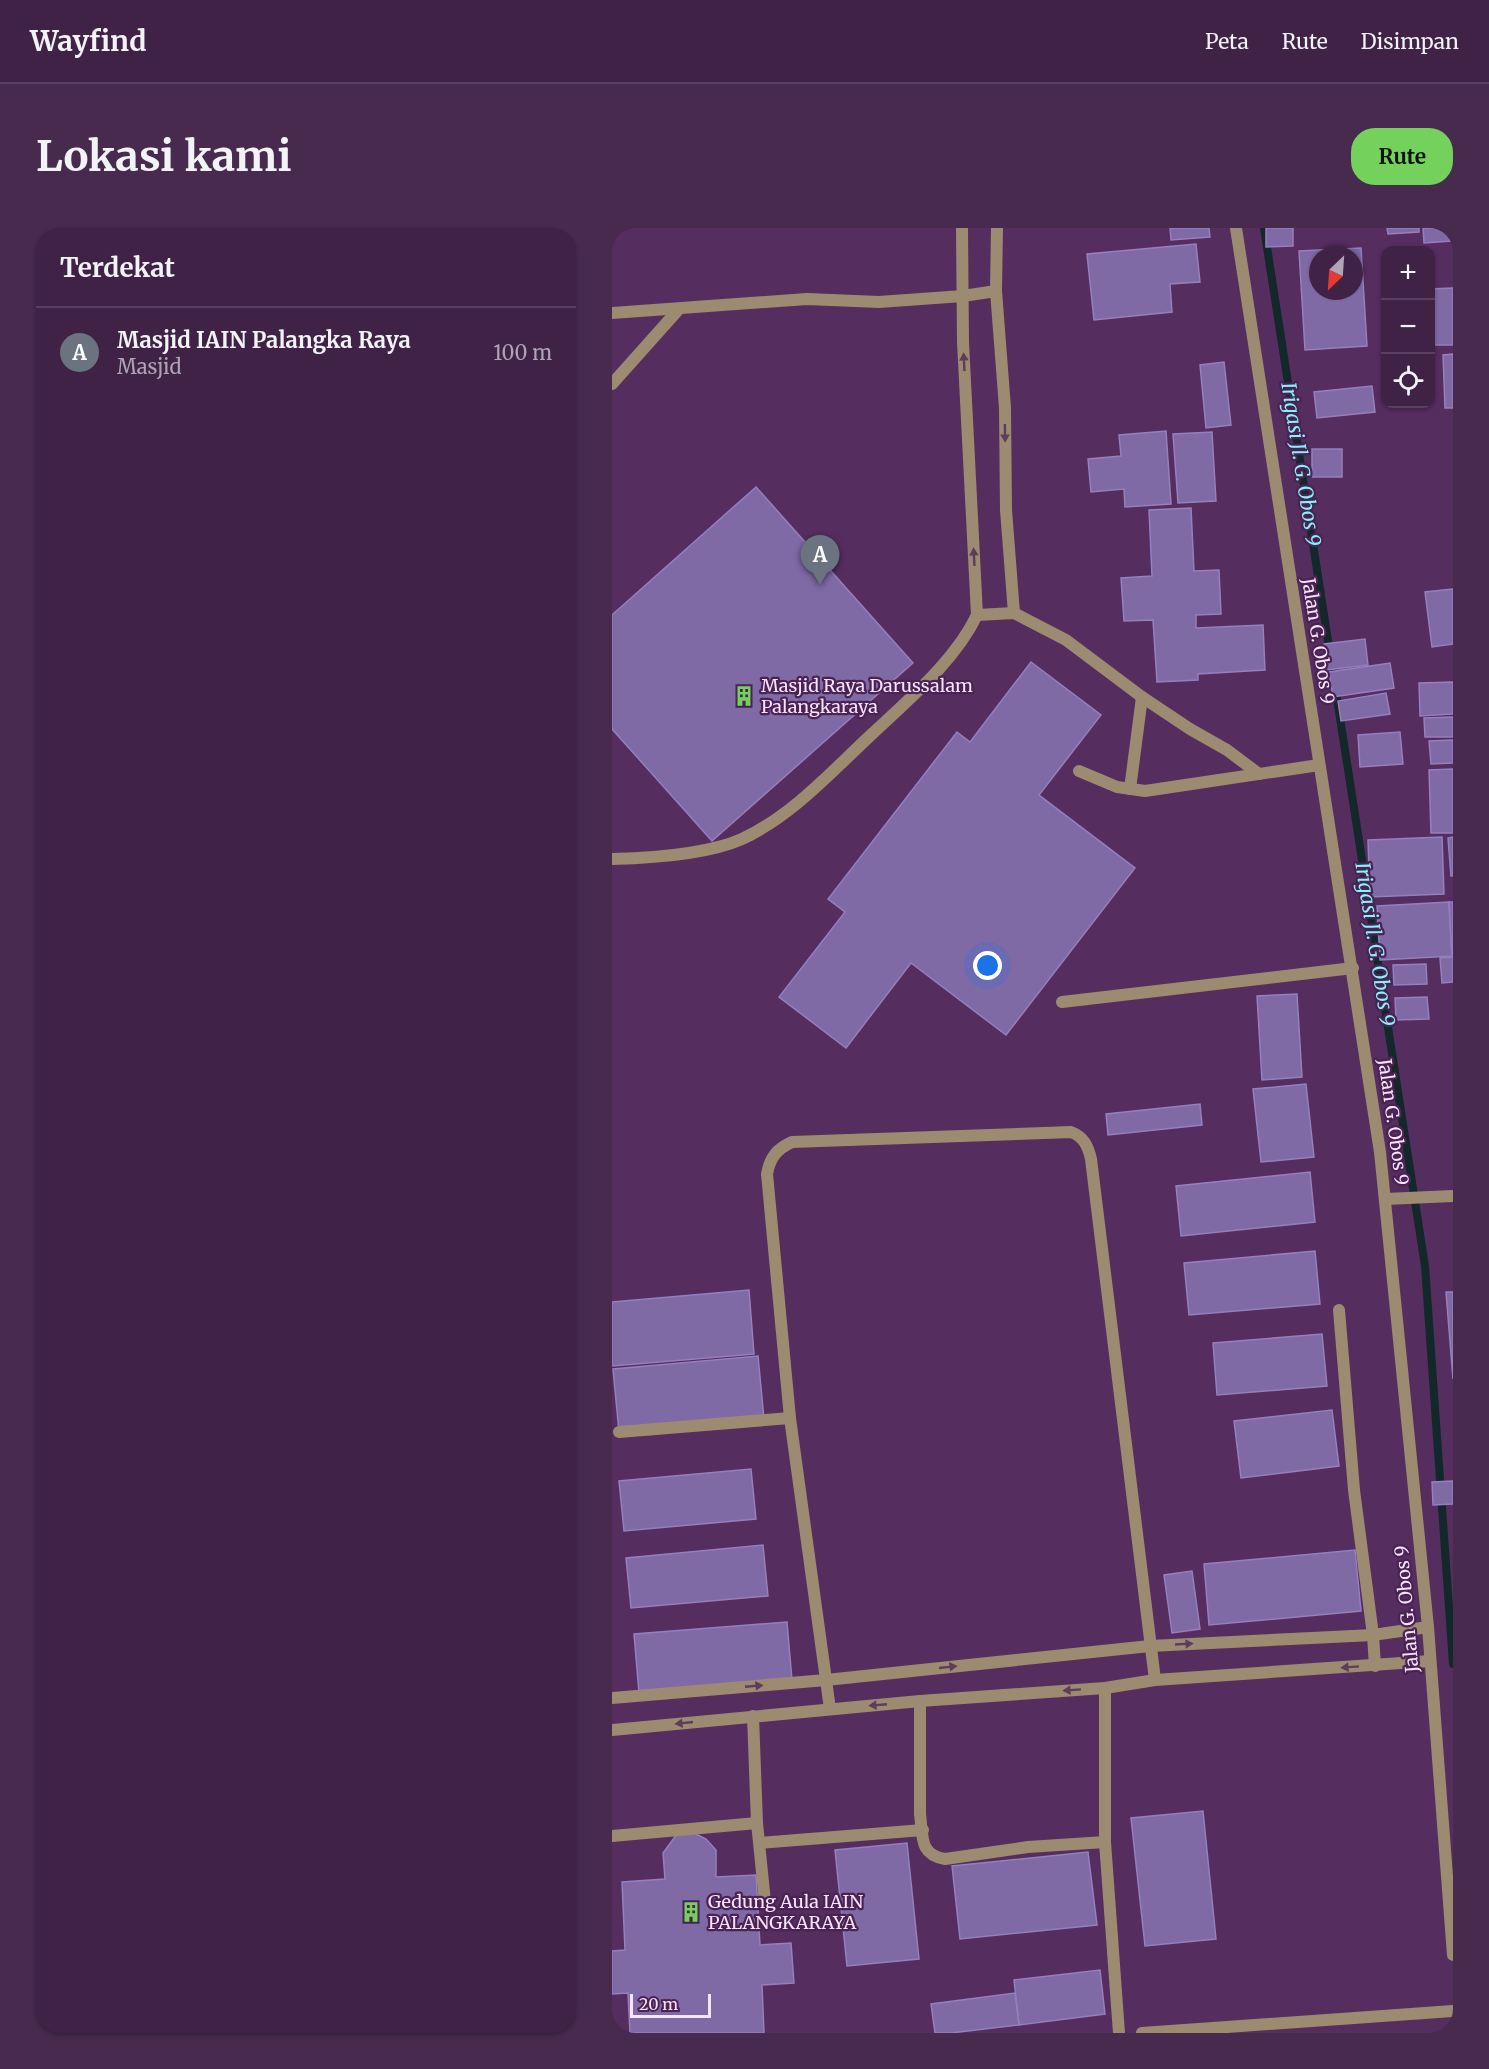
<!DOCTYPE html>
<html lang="id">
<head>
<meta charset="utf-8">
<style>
  :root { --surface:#402247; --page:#472a4e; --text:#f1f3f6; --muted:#aea4b4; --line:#593f60; --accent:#74d25c }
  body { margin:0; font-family:Merriweather,serif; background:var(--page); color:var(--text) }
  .controls { position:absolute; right:18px; top:18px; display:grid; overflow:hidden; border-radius:12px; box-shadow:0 2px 4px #0004 }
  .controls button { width:54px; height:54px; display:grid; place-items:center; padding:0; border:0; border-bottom:2px solid var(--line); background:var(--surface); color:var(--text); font:30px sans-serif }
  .compass { position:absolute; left:697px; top:18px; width:54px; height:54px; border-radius:50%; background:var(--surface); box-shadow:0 2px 4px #0004; rotate:205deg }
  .scale { position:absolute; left:18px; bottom:15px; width:81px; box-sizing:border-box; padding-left:6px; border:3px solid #f7e4fc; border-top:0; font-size:16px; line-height:21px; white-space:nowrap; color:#f7e4fc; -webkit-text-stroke:4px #4a2253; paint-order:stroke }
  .you { position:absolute; left:376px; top:738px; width:21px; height:21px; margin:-15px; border:4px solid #fff; border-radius:50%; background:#1a73e8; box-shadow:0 0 0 9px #1a73e833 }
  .badge { display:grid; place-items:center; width:39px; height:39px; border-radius:50%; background:var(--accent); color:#fff; font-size:20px; font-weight:700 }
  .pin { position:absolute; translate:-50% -50px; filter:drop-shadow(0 2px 3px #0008) }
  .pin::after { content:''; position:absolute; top:32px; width:21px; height:18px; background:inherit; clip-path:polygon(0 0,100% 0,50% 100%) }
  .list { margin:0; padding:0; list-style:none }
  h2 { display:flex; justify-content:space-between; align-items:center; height:78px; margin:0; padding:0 24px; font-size:26px }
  h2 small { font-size:20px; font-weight:400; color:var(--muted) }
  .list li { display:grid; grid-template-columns:39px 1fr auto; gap:18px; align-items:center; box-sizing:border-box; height:90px; padding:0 24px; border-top:2px solid var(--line) }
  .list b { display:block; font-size:22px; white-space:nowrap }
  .list p { margin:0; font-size:20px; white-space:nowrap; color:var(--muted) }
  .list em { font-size:20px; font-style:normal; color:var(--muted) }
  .icon { flex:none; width:33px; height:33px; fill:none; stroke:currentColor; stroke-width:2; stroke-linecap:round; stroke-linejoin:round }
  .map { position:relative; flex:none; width:841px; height:1805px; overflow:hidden; border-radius:24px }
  header { display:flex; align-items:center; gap:36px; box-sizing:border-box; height:84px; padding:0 30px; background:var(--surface); border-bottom:2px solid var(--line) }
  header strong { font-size:28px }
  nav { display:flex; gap:33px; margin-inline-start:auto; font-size:21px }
  .intro { display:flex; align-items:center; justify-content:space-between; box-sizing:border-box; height:144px; padding:0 36px }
  h1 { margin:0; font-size:42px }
  .button { padding:15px 27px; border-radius:24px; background:var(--accent); color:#111; font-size:21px; font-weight:700 }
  main { display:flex; gap:36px; padding:0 36px }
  aside { flex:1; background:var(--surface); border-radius:24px; box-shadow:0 2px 4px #0004 }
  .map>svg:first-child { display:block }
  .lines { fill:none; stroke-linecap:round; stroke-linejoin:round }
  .stream { stroke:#12282a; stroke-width:8 }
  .building { fill:#7f6aa6; stroke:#957fbe; stroke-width:1.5; fill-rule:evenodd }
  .lane { stroke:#9c8b71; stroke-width:12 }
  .street { stroke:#9c8b71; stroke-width:12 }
  .oneway { fill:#5e3c5a }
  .labels { text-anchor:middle; stroke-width:4.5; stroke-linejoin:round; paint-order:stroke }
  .street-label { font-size:18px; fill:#f7e4fc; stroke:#4a2253 }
  .poi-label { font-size:18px; fill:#f7e4fc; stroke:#4a2253; text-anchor:start }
  .water-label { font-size:20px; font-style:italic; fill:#83f4f9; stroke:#4a2253 }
</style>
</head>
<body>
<header>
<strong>Wayfind</strong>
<nav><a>Peta</a><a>Rute</a><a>Disimpan</a></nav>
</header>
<div class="intro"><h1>Lokasi kami</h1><a class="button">Rute</a></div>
<main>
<aside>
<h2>Terdekat<small></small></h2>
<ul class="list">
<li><span class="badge" style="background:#6b7280">A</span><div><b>Masjid IAIN Palangka Raya</b><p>Masjid</p></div><em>100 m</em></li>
</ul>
</aside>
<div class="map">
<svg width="841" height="1805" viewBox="0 0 841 1805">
  <rect width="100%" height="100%" fill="#552d5f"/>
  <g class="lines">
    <path class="stream" d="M652,0L813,1038L841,1436"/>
  </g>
  <g class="building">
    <path d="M558,0H597L598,9L559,12Z"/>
    <path d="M654,0H681V18L654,19Z"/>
    <path d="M775,0H807V4L776,6Z"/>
    <path d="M811,0H841V13L812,15Z"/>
    <path d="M584,16L588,54L558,56L560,84L482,92L475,26Z"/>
    <path d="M749,20L755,118L693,122L687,23ZM706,27H742V63H706Z"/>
    <path d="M841,60V117H818V61Z"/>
    <path d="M841,126V180H833L831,127Z"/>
    <path d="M612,134L619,197L594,200L588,137Z"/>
    <path d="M760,158L763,184L705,190L702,164Z"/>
    <path d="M554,203L559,276L513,279L512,261L479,264L476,231L509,228L507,207Z"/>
    <path d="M600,204L604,273L566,275L561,206Z"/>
    <rect x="700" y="221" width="30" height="28"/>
    <path d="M144,259L301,435L100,613L0,501V387Z"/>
    <path d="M579,280L582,343L607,342L609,386L584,387V400L651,397L653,442L586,446V452L545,454L541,392L512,393L509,350L540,348L537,282Z"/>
    <path d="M841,361V416L820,419L813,364Z"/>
    <path d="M753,411L756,437L715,442L712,416Z"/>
    <path d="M419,434L489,487L427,567L523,640L394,807L299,735L234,820L167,769L233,684L216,671L345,504L358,514Z"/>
    <path d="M778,435L782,460L721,469L717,444Z"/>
    <path d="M841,454V486L808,488L807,455Z"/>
    <path d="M774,465L778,486L729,493L726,473Z"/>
    <path d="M841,489V509H813L812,490Z"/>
    <path d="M788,504L791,536L748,539L746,507Z"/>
    <path d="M841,512V535L819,536L817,513Z"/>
    <path d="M841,541V605H819L817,542Z"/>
    <path d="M830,609L832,666L758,669L756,612Z"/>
    <path d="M841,609V648H839L836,610Z"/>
    <path d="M837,674L840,728L768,732L765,678Z"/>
    <path d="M837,674H841V727L840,728Z"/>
    <path d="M841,729V754L830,755L828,730Z"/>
    <path d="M814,736L815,756L782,757L781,737Z"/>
    <path d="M685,766L690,849L650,852L645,768Z"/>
    <path d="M815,769L817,791L784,792L783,770Z"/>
    <path d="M694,856L702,929L649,934L641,861Z"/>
    <path d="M588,876L590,897L496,907L494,886Z"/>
    <path d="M698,944L703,994L569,1008L564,958Z"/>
    <path d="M703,1023L708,1076L577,1087L572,1035Z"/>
    <path d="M137,1062L142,1126L0,1138V1074Z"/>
    <path d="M834,1064H841V1151Z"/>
    <path d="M710,1106L715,1158L605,1167L601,1115Z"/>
    <path d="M146,1128L152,1191L7,1204L1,1141Z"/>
    <path d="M720,1182L727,1238L629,1250L622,1193Z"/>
    <path d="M139,1241L144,1291L12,1303L7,1253Z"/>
    <path d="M841,1253V1276L821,1277L820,1254Z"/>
    <path d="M151,1317L156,1368L19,1380L14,1330Z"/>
    <path d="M743,1322L749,1383L597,1397L592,1336Z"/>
    <path d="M580,1343L588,1401L560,1405L552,1347Z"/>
    <path d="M175,1394L180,1452L27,1465L22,1406Z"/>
    <path d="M591,1583L604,1711L533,1718L519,1590Z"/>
    <path d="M82,1605L94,1611L104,1622V1649L144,1647L148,1717L179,1715L182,1755L150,1757L152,1805H18L16,1765L0,1766V1723L13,1722L10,1654L53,1651L51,1625L65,1606Z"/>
    <path d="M295,1615L307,1731L235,1738L223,1622Z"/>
    <path d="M476,1624L485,1697L348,1711L340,1638Z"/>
    <path d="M488,1742L493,1786L407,1797L402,1752Z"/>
    <path d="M403,1765L407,1797L339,1805H323L319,1776Z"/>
  </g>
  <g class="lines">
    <g class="lane">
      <path d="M385,0L384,63L393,180L394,282L402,385"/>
      <path d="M0,85L195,71L267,74L351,68L384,63"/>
      <path d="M0,156L67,81"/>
      <path d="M365,387L402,385L454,412L530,469L578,501L615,522L647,546"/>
      <path d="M467,543L505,559L533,563L707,537"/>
      <path d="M518,561L530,469"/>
      <path d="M0,631C39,630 94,627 130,611C180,588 220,543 260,506C297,471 343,433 365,387L351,114L350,0"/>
      <path d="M450,774L741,740"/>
      <path d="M727,1082L742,1262L761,1407L763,1438"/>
      <path d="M7,1204L178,1190"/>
      <path d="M0,1470L214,1452L538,1418L761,1407L816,1399"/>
      <path d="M308,1473V1586C311,1608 307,1627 333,1631L416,1619L493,1614V1460"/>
      <path d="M218,1481L178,1190L155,946C158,929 165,921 180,914L459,904C472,909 476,918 479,931L543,1452"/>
      <path d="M141,1488L145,1595L153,1674"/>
      <path d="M0,1502L308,1473L493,1460L543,1452L818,1433"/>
      <path d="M0,1608L145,1595"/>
      <path d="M493,1614L507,1805"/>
      <path d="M148,1615L311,1602"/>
      <path d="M530,1805L841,1783"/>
    </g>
    <g class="street">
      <path d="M624,0L768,924L816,1399L841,1727"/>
      <path d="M773,971L841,968"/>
    </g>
  </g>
  <defs><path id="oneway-solid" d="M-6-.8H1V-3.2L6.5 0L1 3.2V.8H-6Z" transform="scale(1.5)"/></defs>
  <g class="oneway">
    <use href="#oneway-solid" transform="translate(352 134) rotate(-93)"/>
    <use href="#oneway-solid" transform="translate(393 205) rotate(89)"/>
    <use href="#oneway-solid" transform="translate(362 329) rotate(-93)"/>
    <use href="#oneway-solid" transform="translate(572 1416) rotate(-3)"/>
    <use href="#oneway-solid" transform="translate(336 1439) rotate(-6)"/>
    <use href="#oneway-solid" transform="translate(738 1439) rotate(176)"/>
    <use href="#oneway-solid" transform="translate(142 1458) rotate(-5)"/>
    <use href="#oneway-solid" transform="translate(460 1462) rotate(176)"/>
    <use href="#oneway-solid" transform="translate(266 1477) rotate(175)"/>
    <use href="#oneway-solid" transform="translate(72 1495) rotate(174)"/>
  </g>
  <defs>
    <g id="building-bare" transform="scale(1.62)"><path d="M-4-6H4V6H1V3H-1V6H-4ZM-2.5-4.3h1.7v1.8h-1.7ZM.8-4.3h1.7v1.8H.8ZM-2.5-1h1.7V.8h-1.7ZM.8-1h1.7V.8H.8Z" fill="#74d25c" stroke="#4a2253" stroke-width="2.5" paint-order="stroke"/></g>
  </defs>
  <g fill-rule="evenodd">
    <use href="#building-bare" x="132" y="468"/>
    <use href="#building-bare" x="79" y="1684"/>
  </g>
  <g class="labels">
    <g class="street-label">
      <text transform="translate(706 413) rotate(81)" y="6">Jalan G. Obos 9</text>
      <text transform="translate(781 894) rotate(82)" y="6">Jalan G. Obos 9</text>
      <text transform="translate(795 1381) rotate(-95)" y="6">Jalan G. Obos 9</text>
    </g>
    <g class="poi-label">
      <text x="149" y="464">Masjid Raya Darussalam<tspan x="149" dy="21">Palangkaraya</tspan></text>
      <text x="96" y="1680">Gedung Aula IAIN<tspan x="96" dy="21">PALANGKARAYA</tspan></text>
    </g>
    <g class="water-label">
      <text transform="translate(689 236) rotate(81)" y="7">Irigasi Jl. G. Obos 9</text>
      <text transform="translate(763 716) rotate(81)" y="7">Irigasi Jl. G. Obos 9</text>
    </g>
  </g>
</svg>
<div class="controls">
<button>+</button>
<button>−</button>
<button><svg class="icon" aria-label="locate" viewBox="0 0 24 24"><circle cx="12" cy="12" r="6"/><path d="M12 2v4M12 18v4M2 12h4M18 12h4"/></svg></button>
</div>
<svg class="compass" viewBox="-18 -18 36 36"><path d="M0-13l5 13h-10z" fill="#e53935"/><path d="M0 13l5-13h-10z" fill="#aea4b4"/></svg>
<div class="scale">20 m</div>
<div class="you"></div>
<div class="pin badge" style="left:208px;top:357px;background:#6b7280">A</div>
</div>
</main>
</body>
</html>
